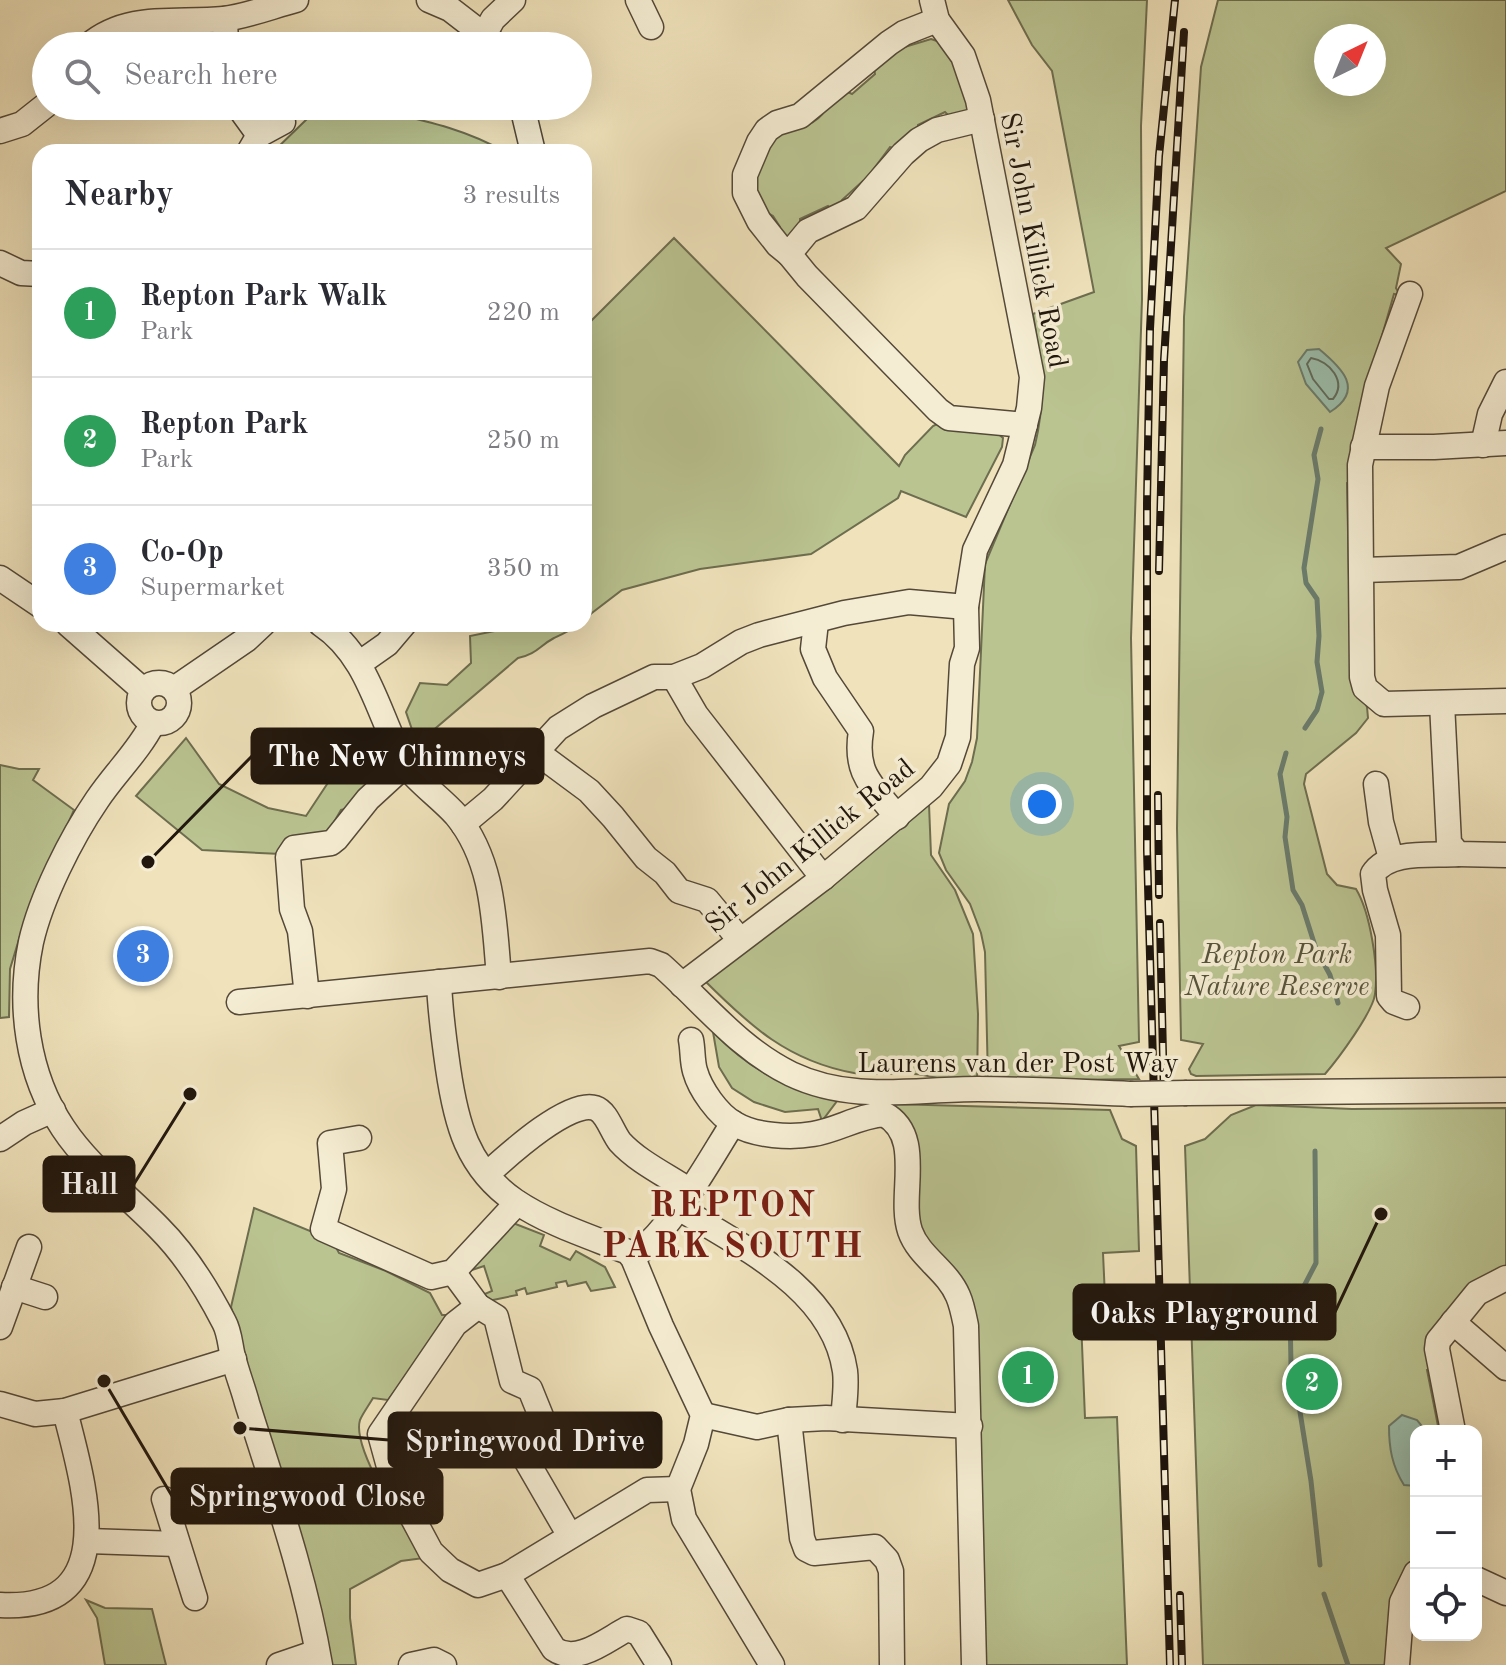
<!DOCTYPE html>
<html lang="en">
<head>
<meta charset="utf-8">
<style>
  :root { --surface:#fff; --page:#f7f7f7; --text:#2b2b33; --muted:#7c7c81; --line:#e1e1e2; --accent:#2563eb }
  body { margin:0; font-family:"Old Standard TT",serif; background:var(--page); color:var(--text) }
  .controls { position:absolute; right:24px; bottom:24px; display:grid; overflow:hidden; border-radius:16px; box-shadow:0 8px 32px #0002 }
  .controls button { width:72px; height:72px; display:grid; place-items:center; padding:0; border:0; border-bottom:2px solid var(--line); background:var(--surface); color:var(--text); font:40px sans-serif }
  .compass { position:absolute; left:1314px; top:24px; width:72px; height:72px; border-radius:50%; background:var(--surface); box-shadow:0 8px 32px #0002; rotate:43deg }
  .you { position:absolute; left:1042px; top:804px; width:28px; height:28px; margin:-20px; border:6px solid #fff; border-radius:50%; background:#1a73e8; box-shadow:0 0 0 12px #1a73e833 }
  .badge { display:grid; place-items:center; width:52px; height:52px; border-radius:50%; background:var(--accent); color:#fff; font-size:26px; font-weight:700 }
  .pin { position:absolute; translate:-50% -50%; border:4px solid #fff; box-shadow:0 2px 8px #0006 }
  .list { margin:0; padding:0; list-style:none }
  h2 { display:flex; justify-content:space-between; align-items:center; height:104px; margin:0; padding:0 32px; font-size:34px }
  h2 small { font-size:26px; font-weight:400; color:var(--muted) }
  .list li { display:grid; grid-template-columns:52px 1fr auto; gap:24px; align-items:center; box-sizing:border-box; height:128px; padding:0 32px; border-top:2px solid var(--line) }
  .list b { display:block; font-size:30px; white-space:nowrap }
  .list p { margin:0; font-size:26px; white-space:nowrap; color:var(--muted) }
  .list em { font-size:26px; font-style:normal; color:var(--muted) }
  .icon { flex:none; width:44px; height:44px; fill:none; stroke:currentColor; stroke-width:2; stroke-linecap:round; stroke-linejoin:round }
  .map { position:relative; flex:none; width:1506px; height:1665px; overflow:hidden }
  .search { position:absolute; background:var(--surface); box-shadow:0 8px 32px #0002; left:32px; top:32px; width:560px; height:88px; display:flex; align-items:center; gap:20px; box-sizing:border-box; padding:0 28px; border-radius:44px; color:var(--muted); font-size:30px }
  .panel { position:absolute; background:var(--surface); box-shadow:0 8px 32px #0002; left:32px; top:144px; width:560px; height:488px; border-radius:24px }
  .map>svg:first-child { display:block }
  .green { fill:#bac491; stroke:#6d6d4f; stroke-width:2; fill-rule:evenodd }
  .water { fill:#9bbeac; stroke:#6a7b6c; stroke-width:2 }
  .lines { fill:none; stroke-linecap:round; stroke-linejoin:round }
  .shore { stroke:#5e6a5c; stroke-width:2 }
  .stream { stroke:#6a7b6c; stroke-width:5 }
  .minor-casing { stroke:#544939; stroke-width:27 }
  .minor { stroke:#f5edd3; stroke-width:24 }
  .rail-casing { stroke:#20160d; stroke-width:8 }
  .rail { stroke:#f5edd3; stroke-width:5; stroke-dasharray:15; stroke-linecap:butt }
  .minor-bridge-casing { stroke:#544939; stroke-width:27; stroke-linecap:butt }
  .minor-bridge { stroke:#f5edd3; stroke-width:24 }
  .labels { text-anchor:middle; stroke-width:7; stroke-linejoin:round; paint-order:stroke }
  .street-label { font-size:28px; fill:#20160d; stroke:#f5edd3 }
  .park-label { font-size:28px; font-style:italic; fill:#56533b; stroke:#f5edd3 }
  .district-label { font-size:36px; font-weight:bold; letter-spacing:2px; fill:#7a1f14; stroke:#f5edd3 }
  .leader { fill:none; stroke:#20160d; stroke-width:3 }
  .callout-dot { fill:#20160d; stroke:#f5edd3; stroke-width:3 }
  .callout { fill:#20160d; stroke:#20160d; stroke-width:3 }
  .callout-label { font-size:30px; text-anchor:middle; font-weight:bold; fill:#fff }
</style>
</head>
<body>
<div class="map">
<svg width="1506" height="1665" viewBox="0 0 1506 1665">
  <rect width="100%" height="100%" fill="#f0e3bc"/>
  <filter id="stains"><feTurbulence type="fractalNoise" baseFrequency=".0025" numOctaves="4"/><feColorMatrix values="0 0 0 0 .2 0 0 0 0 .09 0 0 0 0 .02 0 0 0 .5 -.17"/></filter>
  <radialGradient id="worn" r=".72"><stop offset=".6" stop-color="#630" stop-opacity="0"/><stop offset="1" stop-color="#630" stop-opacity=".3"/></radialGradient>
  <g class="green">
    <path d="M1008,0H1147L1141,126L1142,299L1131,638L1139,1042L1119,1046L1139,1079L988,1081L985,952L981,933L970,904L946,870L939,853L949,804L965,781L972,762L977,738L985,564L1035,445C1047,395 1041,364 1033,314L1094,292L1052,71L1032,45Z"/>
    <path d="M1218,0H1506V191L1386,248L1401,264L1396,288L1400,295L1394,294L1376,357L1352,482L1347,483L1351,678L1355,695L1361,694L1367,707L1368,718L1356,733L1306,774L1304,784L1327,874L1337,885L1356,889C1370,912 1379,967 1375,994C1373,1012 1338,1059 1325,1074L1196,1076L1191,1074L1189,1069L1203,1044L1181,1040L1177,828L1184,317L1201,67ZM1326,36H1374V84H1326Z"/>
    <path d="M931,39L949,45L973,98L968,112L951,118L945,112L918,125L917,134L899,149L890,147L872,171L871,184L863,181L842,200L840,209L834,211L828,206L800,219V230L789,240L778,236L780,227L773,216L759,208L753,184L774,136C795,128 821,127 828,103L846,91L852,94L875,74L874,68L898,49Z"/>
    <path d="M390,113C431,122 469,131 505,152H273L309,117Z"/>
    <path d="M674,238L899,466L905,455L933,426L941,422L995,431L1003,438L1002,447L966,517L901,491L898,498L811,554L700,569L622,590L584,619V328Z"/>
    <path d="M513,624H578C570,631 563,634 554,638C539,646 537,654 518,658L417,744L406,712L420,683L447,685L471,663L470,636L509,628Z"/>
    <path d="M374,735L390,769L350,808L341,810L334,822L333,832L281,854L202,850L136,796L186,738L219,784L268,808L306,816L347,754Z"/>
    <path d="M0,765L19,769H39L33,780L74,810L23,926L10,969L9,1017L0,1018Z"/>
    <path d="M929,804L931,855L955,890L973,934L978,1014L977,1089C959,1084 941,1078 923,1075C901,1071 877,1076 854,1073C788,1061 750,1026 704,980Z"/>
    <path d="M713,1032C752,1072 784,1086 837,1101L822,1121L818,1109L785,1112L754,1102L732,1088L719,1067Z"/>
    <path d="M892,1104L1110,1110L1122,1139L1136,1146L1139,1251L1103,1253L1106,1319L1081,1320L1085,1418L1117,1417L1127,1665H986L970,1338L922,1231L912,1195L913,1156Z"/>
    <path d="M1256,1105L1352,1109L1506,1108V1270L1433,1368L1427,1370L1439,1431H1416V1525L1414,1529L1416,1531V1561L1394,1602L1388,1625L1386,1665H1203L1185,1146L1205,1139L1231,1115Z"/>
    <path d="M254,1208L332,1240L339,1253L386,1271L430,1293L442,1315H451L388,1400L373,1398C369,1405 363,1413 360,1420C351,1449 407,1532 424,1558L401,1561L350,1589V1618L356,1665H330L231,1307Z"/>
    <path d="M513,1223L544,1235L540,1246L570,1260L576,1251L605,1267L615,1287L591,1291L586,1282L568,1286L566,1281L556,1283L557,1287L527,1294L525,1288L516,1291L517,1295L483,1302L480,1296L492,1291L484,1266L472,1270L469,1262Z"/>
    <path d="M86,1600L105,1608L152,1609L166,1665H105L97,1618Z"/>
  </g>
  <g class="water">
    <path d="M1319,349C1342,368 1365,390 1330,412L1306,384L1298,362L1307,350Z"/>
    <path d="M1402,1415L1417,1420L1426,1431H1416V1486L1404,1485C1392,1466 1389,1448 1389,1426Z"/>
  </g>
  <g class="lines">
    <path class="shore" d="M1311,358C1330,361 1347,382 1333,399H1329L1313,379L1307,364Z"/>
    <g class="stream">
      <path d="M1305,728L1317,710L1322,692L1317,662L1319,636L1317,599L1306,583L1304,568L1318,479L1314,455L1321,429"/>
      <path d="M1286,753L1280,774L1287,817L1285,837L1293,890L1302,905L1316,949L1330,975L1338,1003"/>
      <path d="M1291,1365L1290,1313L1316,1263L1315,1151"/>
      <path d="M1297,1393L1311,1481L1320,1565"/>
      <path d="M1324,1594L1348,1665"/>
    </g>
    <g class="minor-casing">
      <g id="minor">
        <path d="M429,0L450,9L498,46"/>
        <path d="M638,0L651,27"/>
        <path d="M225,19L226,46"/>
        <path d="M937,20L904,33L889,43L800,116L777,123L767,130L759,142L745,175V193L759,221L778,245L789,254L808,231L856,208L903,154L919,140L937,130L982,119"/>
        <path d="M484,35L493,19L513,0"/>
        <path d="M88,46C128,12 176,24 224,19C248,16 273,6 296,0"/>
        <path d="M238,106L259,135"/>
        <path d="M522,106L533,152"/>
        <path d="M0,131L22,124L46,105"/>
        <path d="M249,152L259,135L283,122"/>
        <path d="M789,254L807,276L938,410L949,418L1025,425"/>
        <path d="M0,263L21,273L40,274"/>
        <path d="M1410,294L1377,386L1360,465L1362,677L1365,688L1384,704L1506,701"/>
        <path d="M1483,445L1490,414L1506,382"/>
        <path d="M1363,447H1434L1506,443"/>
        <path d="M1362,570L1459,567L1506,547"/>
        <path d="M0,578L40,605"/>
        <path d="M816,622L813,649L825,678L861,731C854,774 872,785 897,817"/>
        <path d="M68,624L143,690"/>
        <path d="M321,624C369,656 378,715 404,763C413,778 442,799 456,815C494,861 494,921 499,977"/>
        <path d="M360,663L387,644L404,624"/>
        <path d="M674,677L696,715L823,878"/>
        <circle cx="159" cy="703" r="20"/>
        <path d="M174,689L247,639L263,624"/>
        <path d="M1442,703L1449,843L1458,854L1506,855"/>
        <path d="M153,723C138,752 115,773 97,800C71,838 41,898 31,942C18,1005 27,1074 63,1128C88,1166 128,1196 159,1228C186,1255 207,1289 224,1322C230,1333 230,1346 233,1357C237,1373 243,1388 247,1403C274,1489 305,1576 320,1665"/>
        <path d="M535,751L589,791L613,817L646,858L665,873L679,891L707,900L740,940"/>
        <path d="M1376,784L1381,822L1391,858"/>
        <path d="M463,824L493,799L558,728L593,706L654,677H674L702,666L741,642L759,635L844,613L909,602L966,607"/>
        <path d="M439,982C440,1011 444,1040 448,1068C456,1123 467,1168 515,1201C549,1224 591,1237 628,1252L633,1258L661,1326L703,1415L696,1444L678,1489L684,1519L772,1665"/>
        <path d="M682,985L823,878L931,787L949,764L958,737L962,664L967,648L966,607L975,550L1015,465L1029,408L1032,377L978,100L963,56L937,20L932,0"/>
        <path d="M307,996L300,931L292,909L288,857L294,848L331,843L336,839L368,799L405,765"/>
        <path d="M239,1002L650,961L661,965C704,1003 738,1048 791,1074C852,1103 913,1089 978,1089C1028,1089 1079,1092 1130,1094"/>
        <path d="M1407,1007L1394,1002L1389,996L1388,935L1375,890L1373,874C1389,849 1432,856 1458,854"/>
        <path d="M691,1040C693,1050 692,1061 695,1071C700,1089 718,1115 735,1124C755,1136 791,1138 813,1134C838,1130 858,1116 884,1114C925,1136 898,1195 910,1231C919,1257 947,1270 958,1296C962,1305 964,1316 966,1326L974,1665"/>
        <path d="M1187,1093L1506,1090"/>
        <path d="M359,1138L330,1143L334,1189L323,1229L431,1277L453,1272L517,1203"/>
        <path d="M0,1139L24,1123L53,1110"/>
        <path d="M487,1174C506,1157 569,1099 595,1108C607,1112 612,1132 620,1142C638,1162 668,1176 690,1191"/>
        <path d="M679,1208C742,1247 833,1289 845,1371C847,1387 844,1405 843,1420"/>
        <path d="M633,1258C676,1222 703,1171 733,1123"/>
        <path d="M453,1272L478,1306L496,1317L512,1381L530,1389L547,1431L526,1460L570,1536"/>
        <path d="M14,1287L45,1297"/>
        <path d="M478,1306L455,1324L380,1434L393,1481L431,1552L450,1570L478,1585L507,1575L647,1490L678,1489"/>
        <path d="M1453,1322L1506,1368"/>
        <path d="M0,1327L29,1247"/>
        <path d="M0,1404L35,1414L65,1411L234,1359"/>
        <path d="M703,1415L757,1427L789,1420L826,1418L970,1426"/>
        <path d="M789,1420L802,1538L806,1549L814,1553L875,1547L887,1560L891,1571L892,1665"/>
        <path d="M1453,1431L1437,1349L1438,1341L1477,1293L1506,1278"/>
        <path d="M164,1499L195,1598"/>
        <path d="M88,1541L177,1544"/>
        <path d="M507,1575L554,1649C577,1665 606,1640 627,1629L639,1633L659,1665"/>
        <path d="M1476,1579L1506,1593"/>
        <path d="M0,1605C124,1612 84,1486 65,1411"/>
        <path d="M279,1665L317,1652"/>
        <path d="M411,1665L434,1660L444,1665"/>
        <path d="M1397,1665L1402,1602L1416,1573"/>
      </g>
    </g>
    <use href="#minor" class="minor"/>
    <g class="rail-casing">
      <g id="rail">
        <path d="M1159,571L1164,360L1184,32"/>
        <path d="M1158,795L1159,895"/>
        <path d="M1160,923L1164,1099"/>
        <path d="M1180,1595L1182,1665"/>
        <path d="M1170,1665L1147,850V503L1150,329L1159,156L1175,0"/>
      </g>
    </g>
    <use href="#rail" class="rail"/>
    <g class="minor-bridge-casing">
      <path id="minor-bridge" d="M1130,1094L1187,1093"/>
    </g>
    <use href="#minor-bridge" class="minor-bridge"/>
  </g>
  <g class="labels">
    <g class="street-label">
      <text transform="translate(1035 240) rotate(79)" y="10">Sir John Killick Road</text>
      <text transform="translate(809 845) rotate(-39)" y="10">Sir John Killick Road</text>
      <text x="1018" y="1072">Laurens van der Post Way</text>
    </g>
    <g class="park-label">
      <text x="1277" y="963">Repton Park<tspan x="1277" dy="32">Nature Reserve</tspan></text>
    </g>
    <g class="district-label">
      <text x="733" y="1216">REPTON<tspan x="733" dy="41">PARK SOUTH</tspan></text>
    </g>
  </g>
  <path class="leader" d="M148 862L252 756M190 1094L134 1184M1381 1214L1335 1312M240 1428L389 1440M104 1381L172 1496"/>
  <g class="callout-dot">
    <circle cx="148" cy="862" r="8"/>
    <circle cx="190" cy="1094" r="8"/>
    <circle cx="1381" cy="1214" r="8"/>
    <circle cx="240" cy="1428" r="8"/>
    <circle cx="104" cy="1381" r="8"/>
  </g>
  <g class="callout">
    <rect x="252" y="729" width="291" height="54" rx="8"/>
    <rect x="44" y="1157" width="90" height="54" rx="8"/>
    <rect x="1074" y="1285" width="261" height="54" rx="8"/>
    <rect x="389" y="1413" width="272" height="54" rx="8"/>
    <rect x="172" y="1469" width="270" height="54" rx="8"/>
  </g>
  <g class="callout-label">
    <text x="397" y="766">The New Chimneys</text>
    <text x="89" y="1194">Hall</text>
    <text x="1204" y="1323">Oaks Playground</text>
    <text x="525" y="1451">Springwood Drive</text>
    <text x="307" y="1506">Springwood Close</text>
  </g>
  <rect width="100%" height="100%" filter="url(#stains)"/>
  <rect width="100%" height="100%" fill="url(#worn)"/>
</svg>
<div class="controls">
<button>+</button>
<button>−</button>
<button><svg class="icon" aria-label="locate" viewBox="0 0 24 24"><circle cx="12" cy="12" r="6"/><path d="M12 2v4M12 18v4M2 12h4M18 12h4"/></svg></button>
</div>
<svg class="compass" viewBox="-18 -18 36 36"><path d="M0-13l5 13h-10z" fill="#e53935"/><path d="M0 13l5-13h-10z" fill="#7c7c81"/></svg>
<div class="you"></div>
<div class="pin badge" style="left:1028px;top:1377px;background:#2e9e5b">1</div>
<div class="pin badge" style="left:1312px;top:1384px;background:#2e9e5b">2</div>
<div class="pin badge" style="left:143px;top:956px;background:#3f7fe0">3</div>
<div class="search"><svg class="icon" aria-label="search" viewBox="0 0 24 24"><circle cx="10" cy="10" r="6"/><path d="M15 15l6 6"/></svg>Search here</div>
<section class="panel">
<h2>Nearby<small>3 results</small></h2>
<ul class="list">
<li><span class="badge" style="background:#2e9e5b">1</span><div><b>Repton Park Walk</b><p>Park</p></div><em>220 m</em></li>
<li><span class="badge" style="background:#2e9e5b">2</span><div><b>Repton Park</b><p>Park</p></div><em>250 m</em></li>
<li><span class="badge" style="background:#3f7fe0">3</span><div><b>Co-Op</b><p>Supermarket</p></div><em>350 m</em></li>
</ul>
</section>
</div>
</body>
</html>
